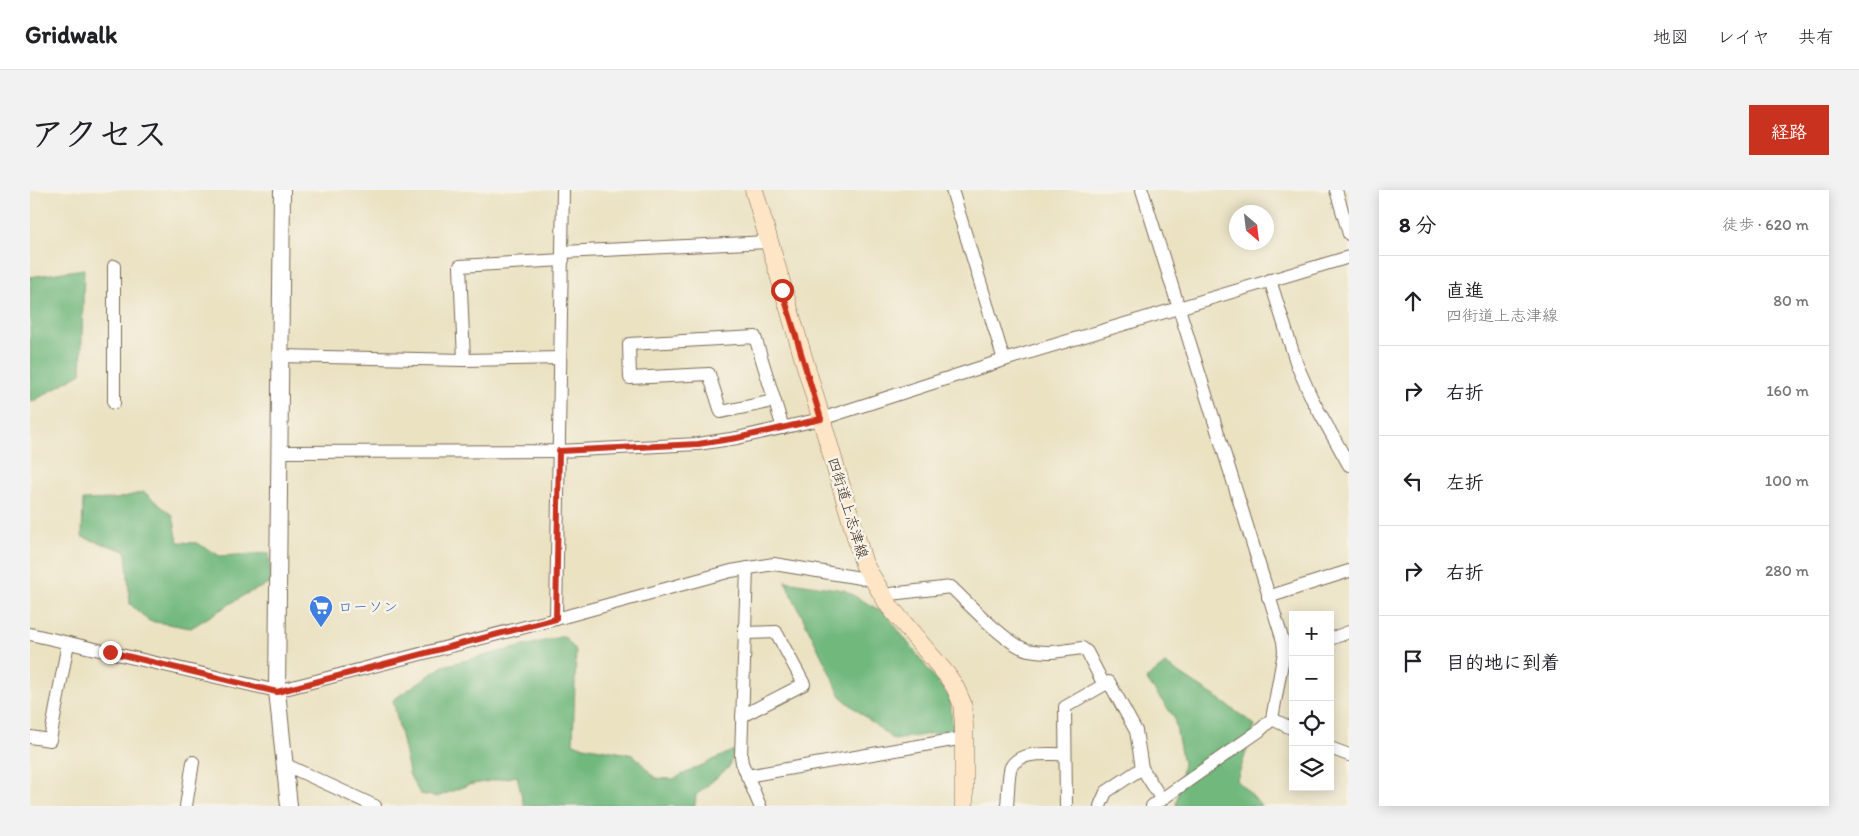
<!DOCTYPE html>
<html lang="ja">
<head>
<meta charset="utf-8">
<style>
  :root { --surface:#fff; --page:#f2f2f2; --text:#202124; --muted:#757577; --line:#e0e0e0; --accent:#c8321e }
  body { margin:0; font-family:Itim,"Klee One",sans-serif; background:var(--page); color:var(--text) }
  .controls { position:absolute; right:15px; bottom:15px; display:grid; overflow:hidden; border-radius:0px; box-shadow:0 2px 12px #0003 }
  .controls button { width:45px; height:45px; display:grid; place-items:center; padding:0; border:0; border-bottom:1px solid var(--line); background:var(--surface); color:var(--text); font:25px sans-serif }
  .compass { position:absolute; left:1199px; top:15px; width:45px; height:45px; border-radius:50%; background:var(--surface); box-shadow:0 2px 12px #0003; rotate:152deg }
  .stop { position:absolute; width:15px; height:15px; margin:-11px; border:4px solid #c8321e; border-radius:50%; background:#fff }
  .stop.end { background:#c8321e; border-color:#fff; box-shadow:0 1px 5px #0008 }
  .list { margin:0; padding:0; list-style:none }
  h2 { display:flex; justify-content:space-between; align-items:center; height:65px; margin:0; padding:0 20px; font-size:21px }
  h2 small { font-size:16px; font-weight:400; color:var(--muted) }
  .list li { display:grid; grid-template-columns:32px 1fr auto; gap:15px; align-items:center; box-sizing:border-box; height:90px; padding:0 20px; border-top:1px solid var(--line) }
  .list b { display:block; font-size:19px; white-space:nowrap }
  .list p { margin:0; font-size:16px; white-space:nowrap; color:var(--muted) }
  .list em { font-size:16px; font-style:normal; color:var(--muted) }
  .icon { flex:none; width:28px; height:28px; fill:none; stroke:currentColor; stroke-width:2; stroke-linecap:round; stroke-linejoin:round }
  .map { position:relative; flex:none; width:1319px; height:616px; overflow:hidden; border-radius:0px }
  header { display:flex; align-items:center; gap:30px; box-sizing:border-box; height:70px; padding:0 25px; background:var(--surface); border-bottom:1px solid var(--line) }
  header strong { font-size:24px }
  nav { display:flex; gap:28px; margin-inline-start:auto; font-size:18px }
  .intro { display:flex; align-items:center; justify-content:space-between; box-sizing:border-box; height:120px; padding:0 30px }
  h1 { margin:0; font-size:35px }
  .button { padding:12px 22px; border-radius:0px; background:var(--accent); color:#fff; font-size:18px; font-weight:700 }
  main { display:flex; gap:30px; padding:0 30px }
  aside { flex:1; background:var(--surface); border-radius:0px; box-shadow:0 2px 12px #0003 }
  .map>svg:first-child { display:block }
  .forest { fill:#71b87d; stroke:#56714e }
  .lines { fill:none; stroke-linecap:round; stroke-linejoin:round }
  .minor-casing { stroke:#796a57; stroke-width:14 }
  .tertiary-casing { stroke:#796a57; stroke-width:18 }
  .secondary-casing { stroke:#796a57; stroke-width:19 }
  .minor { stroke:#fff; stroke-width:12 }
  .tertiary { stroke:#fff; stroke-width:16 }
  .secondary { stroke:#fde5c5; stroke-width:18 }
  .route { stroke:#c8321e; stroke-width:6 }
  .labels { text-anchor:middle; stroke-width:5; stroke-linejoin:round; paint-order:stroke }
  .street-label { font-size:15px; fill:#3b2a1e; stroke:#f7f3e8 }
  .shop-label { font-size:15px; fill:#366cbe; stroke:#f7f3e8; text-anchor:start }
</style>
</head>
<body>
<header>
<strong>Gridwalk</strong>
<nav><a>地図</a><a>レイヤ</a><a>共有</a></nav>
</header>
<div class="intro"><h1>アクセス</h1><a class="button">経路</a></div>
<main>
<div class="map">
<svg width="1319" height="616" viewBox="0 0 1319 616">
  <rect width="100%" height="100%" fill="#f7f3e8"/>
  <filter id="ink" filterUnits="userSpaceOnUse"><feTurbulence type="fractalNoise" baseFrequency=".02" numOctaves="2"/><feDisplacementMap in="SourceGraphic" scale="10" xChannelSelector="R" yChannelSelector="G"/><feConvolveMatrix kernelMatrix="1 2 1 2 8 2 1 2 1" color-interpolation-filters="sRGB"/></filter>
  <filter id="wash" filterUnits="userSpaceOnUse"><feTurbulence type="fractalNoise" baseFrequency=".0096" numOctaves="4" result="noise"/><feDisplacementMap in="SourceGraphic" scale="20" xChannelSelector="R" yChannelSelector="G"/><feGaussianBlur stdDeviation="1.12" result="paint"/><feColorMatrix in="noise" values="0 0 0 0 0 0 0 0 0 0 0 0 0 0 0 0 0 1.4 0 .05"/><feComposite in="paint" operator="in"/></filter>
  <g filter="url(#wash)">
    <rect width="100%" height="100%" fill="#ebe2c2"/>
    <g class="forest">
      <path d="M54,79L51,183L2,212L0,211V87Z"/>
      <path d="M114,302L143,326L148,352L167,353L190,366L239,363L241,393L216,404L161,438L119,431L100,414L96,361L52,347L53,310L86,309Z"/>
      <path d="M755,391L814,400L856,424L920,508L923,540L864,550L812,508Z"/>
      <path d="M534,446L546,461L543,554L604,565L625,588L643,589L704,560L699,577L666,605L665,616H494L487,586L438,595L407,607L390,604L380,586L363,510L413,476Z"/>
      <path d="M1135,474L1183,505L1225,535L1207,590L1232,616H1146L1153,573L1144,527L1116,489Z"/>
    </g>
  </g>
  <g filter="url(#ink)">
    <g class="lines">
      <g class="minor-casing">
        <g id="minor">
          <path d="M922,0L974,170"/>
          <path d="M1112,0L1253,451L1254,462L1242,529L1229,541L1122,616"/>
          <path d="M1306,0L1319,44"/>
          <path d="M533,62L738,52"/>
          <path d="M1240,90L1267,175L1282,209L1319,275"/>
          <path d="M250,166L434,170L530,168"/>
          <path d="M434,170L430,76L533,70"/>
          <path d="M744,211L691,222L679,184L600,188L599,154L725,147L753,238"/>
          <path d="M84,213V76"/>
          <path d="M250,262L529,261L668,254L707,248L791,229L974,170L1319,67"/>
          <path d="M717,378L711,566L712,573L730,616"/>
          <path d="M852,405L921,397C938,413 977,455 998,460C1017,464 1034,461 1052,458L1057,462L1074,495"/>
          <path d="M1238,407L1319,381"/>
          <path d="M526,429L533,0"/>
          <path d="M0,444L247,501L526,429L701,381L744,374L843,390"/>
          <path d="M1300,449L1319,442"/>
          <path d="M712,526L774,494L746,442L715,443"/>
          <path d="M1242,529L1263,539"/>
          <path d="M0,547L20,550L38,453"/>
          <path d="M1300,558L1319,565"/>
          <path d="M254,574L345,616"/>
          <path d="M717,586L934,548"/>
          <path d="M156,616L163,572"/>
          <path d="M977,616C978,608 978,583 981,577C990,560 1020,565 1035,564"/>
          <path d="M1036,616L1035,517L1079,492L1106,541L1112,578L1132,610"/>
          <path d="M1070,616L1076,602L1112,578"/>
        </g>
      </g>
      <g class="tertiary-casing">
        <path id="tertiary" d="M252,0L247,501L259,616"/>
      </g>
      <g class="secondary-casing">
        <path id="secondary" d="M724,0L834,374L860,417L917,485L925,497L932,513L934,535V616"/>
      </g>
      <use href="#minor" class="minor"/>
      <use href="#tertiary" class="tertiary"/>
      <use href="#secondary" class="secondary"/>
    </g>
  </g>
  <g class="lines" filter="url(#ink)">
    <path class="route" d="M80,462L247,502L526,429L529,261L668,254L707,248L791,229L752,100"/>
  </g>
  <defs>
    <g id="supermarket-pin" transform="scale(1.25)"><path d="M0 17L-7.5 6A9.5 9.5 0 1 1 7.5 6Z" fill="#3f7fe0" stroke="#f7f3e8"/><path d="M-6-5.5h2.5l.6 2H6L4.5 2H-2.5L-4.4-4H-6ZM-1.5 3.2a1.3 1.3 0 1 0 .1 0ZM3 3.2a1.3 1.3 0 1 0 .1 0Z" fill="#fff"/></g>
  </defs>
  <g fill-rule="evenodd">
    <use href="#supermarket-pin" x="291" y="417"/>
  </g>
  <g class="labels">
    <g class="street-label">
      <text transform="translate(818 318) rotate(73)" y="5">四街道上志津線</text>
    </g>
    <g class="shop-label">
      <text x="308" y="422">ローソン</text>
    </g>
  </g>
</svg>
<div class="controls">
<button>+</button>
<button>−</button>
<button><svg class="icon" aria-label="locate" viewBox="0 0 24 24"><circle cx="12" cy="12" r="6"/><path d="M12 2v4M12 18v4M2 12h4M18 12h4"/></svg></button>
<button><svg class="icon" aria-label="layers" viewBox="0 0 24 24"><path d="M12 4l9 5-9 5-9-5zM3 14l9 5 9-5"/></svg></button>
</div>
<svg class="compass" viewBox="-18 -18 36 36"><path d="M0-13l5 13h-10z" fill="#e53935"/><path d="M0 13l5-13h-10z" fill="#757577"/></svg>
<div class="stop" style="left:752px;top:100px"></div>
<div class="stop end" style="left:80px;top:462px"></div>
</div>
<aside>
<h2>8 分<small>徒歩 · 620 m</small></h2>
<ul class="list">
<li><svg class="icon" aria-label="ahead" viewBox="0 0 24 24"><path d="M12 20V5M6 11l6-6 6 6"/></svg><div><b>直進</b><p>四街道上志津線</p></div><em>80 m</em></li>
<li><svg class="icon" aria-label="right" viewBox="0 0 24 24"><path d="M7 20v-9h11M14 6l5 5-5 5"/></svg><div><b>右折</b></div><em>160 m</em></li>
<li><svg class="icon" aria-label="left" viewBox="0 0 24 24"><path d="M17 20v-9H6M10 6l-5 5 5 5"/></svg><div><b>左折</b></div><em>100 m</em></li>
<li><svg class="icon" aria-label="right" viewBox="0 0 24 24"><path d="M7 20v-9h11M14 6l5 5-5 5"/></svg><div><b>右折</b></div><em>280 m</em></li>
<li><svg class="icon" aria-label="arrive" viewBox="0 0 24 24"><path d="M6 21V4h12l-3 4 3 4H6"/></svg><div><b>目的地に到着</b></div></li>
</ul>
</aside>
</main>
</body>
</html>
